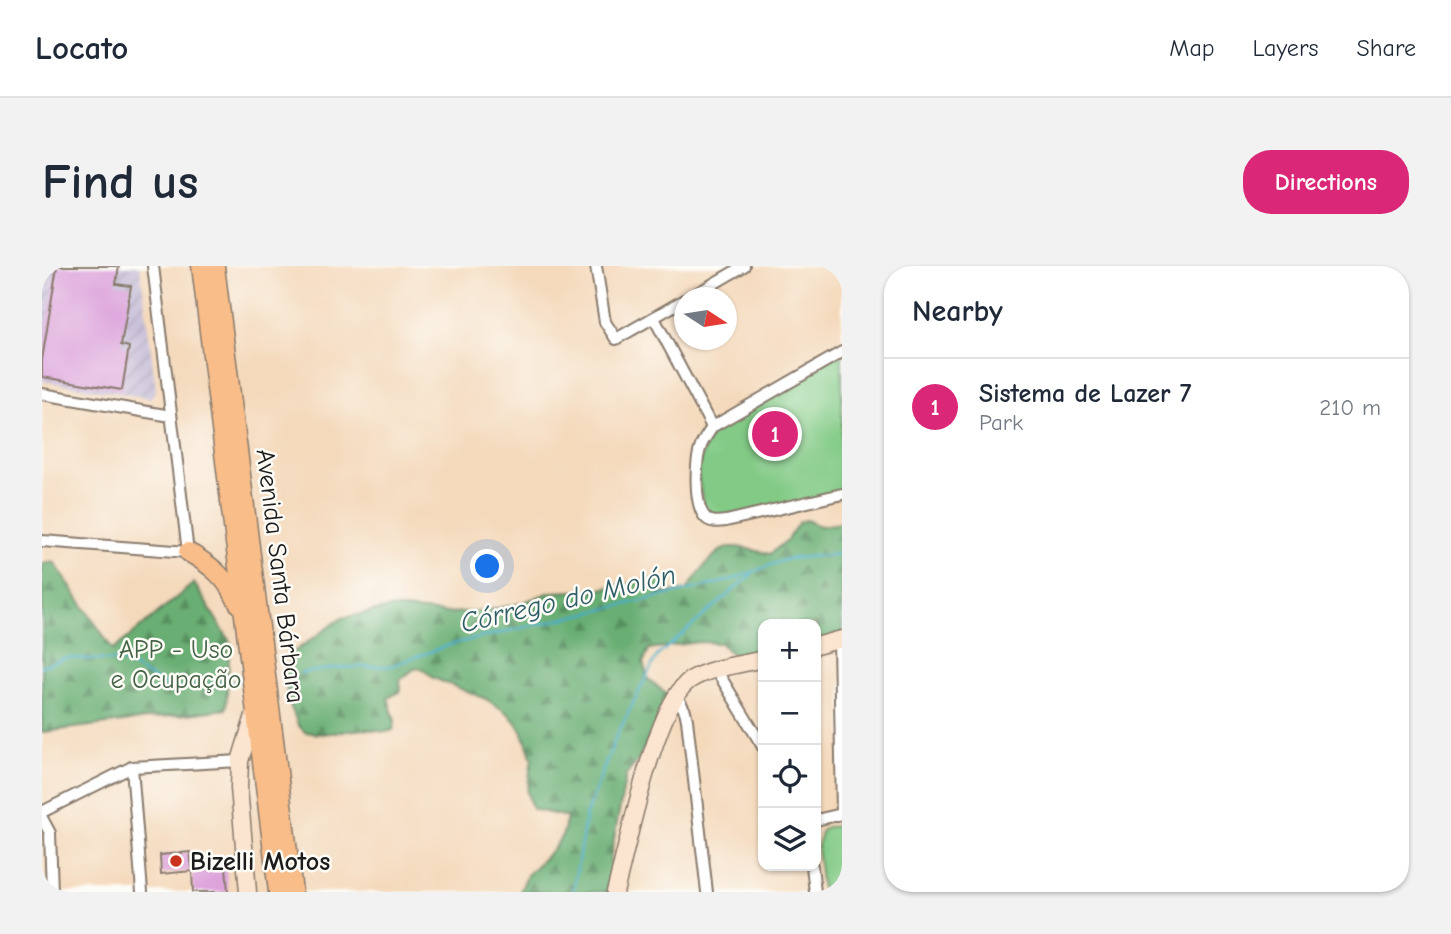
<!DOCTYPE html>
<html lang="en">
<head>
<meta charset="utf-8">
<style>
  :root { --surface:#fff; --page:#f2f2f3; --text:#1f2937; --muted:#747a83; --line:#e0e1e3; --accent:#db2777 }
  body { margin:0; font-family:"Comic Neue",sans-serif; background:var(--page); color:var(--text) }
  .controls { position:absolute; right:21px; bottom:21px; display:grid; overflow:hidden; border-radius:14px; box-shadow:0 2px 5px #0004 }
  .controls button { width:63px; height:63px; display:grid; place-items:center; padding:0; border:0; border-bottom:2px solid var(--line); background:var(--surface); color:var(--text); font:35px sans-serif }
  .compass { position:absolute; left:632px; top:21px; width:63px; height:63px; border-radius:50%; background:var(--surface); box-shadow:0 2px 5px #0004; rotate:102deg }
  .you { position:absolute; left:446px; top:301px; width:24px; height:24px; margin:-18px; border:5px solid #fff; border-radius:50%; background:#1a73e8; box-shadow:0 0 0 10px #1a73e833 }
  .badge { display:grid; place-items:center; width:46px; height:46px; border-radius:50%; background:var(--accent); color:#fff; font-size:23px; font-weight:700 }
  .pin { position:absolute; translate:-50% -50%; border:4px solid #fff; box-shadow:0 2px 7px #0006 }
  .list { margin:0; padding:0; list-style:none }
  h2 { display:flex; justify-content:space-between; align-items:center; height:91px; margin:0; padding:0 28px; font-size:30px }
  h2 small { font-size:23px; font-weight:400; color:var(--muted) }
  .list li { display:grid; grid-template-columns:46px 1fr auto; gap:21px; align-items:center; box-sizing:border-box; height:98px; padding:0 28px; border-top:2px solid var(--line) }
  .list b { display:block; font-size:26px; white-space:nowrap }
  .list p { margin:0; font-size:23px; white-space:nowrap; color:var(--muted) }
  .list em { font-size:23px; font-style:normal; color:var(--muted) }
  .icon { flex:none; width:38px; height:38px; fill:none; stroke:currentColor; stroke-width:2; stroke-linecap:round; stroke-linejoin:round }
  .map { position:relative; flex:none; width:800px; height:626px; overflow:hidden; border-radius:28px }
  header { display:flex; align-items:center; gap:42px; box-sizing:border-box; height:98px; padding:0 35px; background:var(--surface); border-bottom:2px solid var(--line) }
  header strong { font-size:33px }
  nav { display:flex; gap:38px; margin-inline-start:auto; font-size:24px }
  .intro { display:flex; align-items:center; justify-content:space-between; box-sizing:border-box; height:168px; padding:0 42px }
  h1 { margin:0; font-size:49px }
  .button { padding:18px 32px; border-radius:28px; background:var(--accent); color:#fff; font-size:24px; font-weight:700 }
  main { display:flex; gap:42px; padding:0 42px }
  aside { flex:1; background:var(--surface); border-radius:28px; box-shadow:0 2px 5px #0004 }
  .map>svg:first-child { display:block }
  .industrial { fill:url(#industrial-furrows) }
  .forest { fill:url(#forest-firs); stroke:#426548; stroke-width:2 }
  .park { fill:#82ca86; stroke:#4f7351; stroke-width:2 }
  .lines { fill:none; stroke-linecap:round; stroke-linejoin:round }
  .stream { stroke:#45acc5; stroke-width:2.5 }
  .building { fill:#dda4dc }
  .street-casing { stroke:#887a6c; stroke-width:14 }
  .secondary-casing { stroke:#887a6c; stroke-width:19 }
  .primary-casing { stroke:#887a6c; stroke-width:21 }
  .street { stroke:#fff; stroke-width:10 }
  .secondary { stroke:#fce5d0; stroke-width:16 }
  .primary { stroke:#f8bd89; stroke-width:18 }
  .poi-dot { fill:#c8321e; stroke:#fdfcf7; stroke-width:2.5 }
  .labels { text-anchor:middle; stroke-width:5; stroke-linejoin:round; paint-order:stroke }
  .street-label { font-size:26px; fill:#1c1c1c; stroke:#fdfcf7 }
  .park-label { font-size:26px; fill:#456246; stroke:#fdfcf7 }
  .poi-label { font-size:26px; font-weight:bold; fill:#1c1c1c; stroke:#fdfcf7; text-anchor:start }
  .water-label { font-size:28px; font-style:italic; fill:#2e5d68; stroke:#fdfcf7 }
</style>
</head>
<body>
<header>
<strong>Locato</strong>
<nav><a>Map</a><a>Layers</a><a>Share</a></nav>
</header>
<div class="intro"><h1>Find us</h1><a class="button">Directions</a></div>
<main>
<div class="map">
<svg width="800" height="626" viewBox="0 0 800 626">
  <defs>
    <pattern id="industrial-furrows" width="10" height="10" patternUnits="userSpaceOnUse" patternTransform="scale(1.75)"><rect width="10" height="10" fill="#c8bfd8"/><path d="M-1 1l2-2M0 10L10 0M9 11l2-2" fill="none" stroke="#aba4b9"/></pattern>
    <pattern id="forest-firs" width="22" height="20" patternUnits="userSpaceOnUse" patternTransform="scale(1.75)"><rect width="22" height="20" fill="#69ae73"/><path d="M5 1l3.5 6h-7zM16 11l3.5 6h-7z" fill="#568d5e"/></pattern>
  </defs>
  <rect width="100%" height="100%" fill="#fdfcf7"/>
  <filter id="ink" filterUnits="userSpaceOnUse"><feTurbulence type="fractalNoise" baseFrequency=".0143" numOctaves="2"/><feDisplacementMap in="SourceGraphic" scale="14" xChannelSelector="R" yChannelSelector="G"/><feConvolveMatrix kernelMatrix="1 2 1 2 8 2 1 2 1" color-interpolation-filters="sRGB"/></filter>
  <filter id="wash" filterUnits="userSpaceOnUse"><feTurbulence type="fractalNoise" baseFrequency=".00686" numOctaves="4" result="noise"/><feDisplacementMap in="SourceGraphic" scale="28" xChannelSelector="R" yChannelSelector="G"/><feGaussianBlur stdDeviation="1.57" result="paint"/><feColorMatrix in="noise" values="0 0 0 0 0 0 0 0 0 0 0 0 0 0 0 0 0 1.4 0 .05"/><feComposite in="paint" operator="in"/></filter>
  <g filter="url(#wash)">
    <rect width="100%" height="100%" fill="#f4d9bb"/>
    <path class="industrial" d="M0,0H98L114,124L108,132L0,115Z"/>
    <g class="forest">
      <path d="M764,254L778,260L800,257V373L774,383V358H721V388C705,390 688,393 679,377L657,376L607,383L601,397L606,413L632,434L609,468L595,496L584,509L568,594L569,626H478L485,609L512,582L521,568L525,551L490,543L485,526L490,493L480,464L467,448L444,433L391,412L380,402L372,403L358,414L359,425L346,432L353,455L351,464L344,466L323,463L280,468L263,466L256,459L245,431L244,407L250,387L300,352L349,342L404,347L441,345L476,338L509,326L552,324L611,313H621L626,316L624,322L616,328L645,324C654,311 672,283 688,281C701,280 715,285 728,288L744,275L757,256Z"/>
      <path d="M12,296L71,384L152,317L188,376L184,443L0,466V298Z"/>
    </g>
    <g class="park">
      <path d="M800,86V231L711,249L663,251L655,204L670,161Z"/>
      <path d="M800,560V626H780L775,582L779,566L784,561Z"/>
    </g>
    <g class="lines">
      <g class="stream">
        <path d="M0,400L25,392L80,395L130,423L201,414"/>
        <path d="M259,407L294,402L349,400L410,378L686,315L745,293L800,288"/>
        <path d="M531,626L544,548L574,471L615,390L710,308"/>
      </g>
    </g>
    <g id="blocks">
      <g class="building">
        <path d="M15,0H77L74,18L89,20L79,79L87,81L80,124L0,111V94Z"/>
        <path d="M148,586L150,602L184,601L186,626H151L150,605L119,608L118,589Z"/>
      </g>
    </g>
  </g>
  <g filter="url(#ink)">
    <use href="#blocks" fill-opacity="0" stroke="#887a6c" stroke-width="2"/>
    <g class="lines">
      <g class="street-casing">
        <g id="street">
          <path d="M554,0L563,56L574,73L642,34"/>
          <path d="M647,32L702,0"/>
          <path d="M612,52L670,161"/>
          <path d="M800,86L670,161C667,167 661,174 659,180C653,195 652,239 663,251C668,257 676,256 684,255L800,228"/>
          <path d="M0,128L129,150"/>
          <path d="M0,275L146,286L111,0"/>
          <path d="M675,405L721,481"/>
          <path d="M634,429L643,445L645,454L665,626"/>
          <path d="M90,501L100,626"/>
          <path d="M0,546L90,501L198,495"/>
          <path d="M0,552L8,567L10,626"/>
          <path d="M774,554L800,548L797,374"/>
          <path d="M770,600L773,626"/>
        </g>
      </g>
      <g class="secondary-casing">
        <g id="secondary">
          <path d="M774,380L800,373"/>
          <path d="M206,626L197,522L198,495L213,446"/>
          <path d="M573,626C585,582 614,436 648,414C669,401 698,399 721,393"/>
        </g>
      </g>
      <g class="primary-casing">
        <g id="primary">
          <path d="M159,0L236,626"/>
          <path d="M173,0L251,626"/>
          <path d="M146,286C169,299 185,312 196,337"/>
        </g>
      </g>
      <use href="#street" class="street"/>
      <use href="#secondary" class="secondary"/>
      <use href="#primary" class="primary"/>
    </g>
  </g>
  <circle class="poi-dot" cx="134" cy="595" r="7"/>
  <g class="labels">
    <g class="street-label">
      <text transform="translate(239 310) rotate(83)" y="9">Avenida Santa Bárbara</text>
    </g>
    <g class="park-label">
      <text x="134" y="392">APP - Uso<tspan x="134" dy="30">e Ocupação</tspan></text>
    </g>
    <g class="poi-label">
      <text x="148" y="604">Bizelli Motos</text>
    </g>
    <g class="water-label">
      <text transform="translate(526 332) rotate(-13)" y="10">Córrego do Molón</text>
    </g>
  </g>
</svg>
<div class="controls">
<button>+</button>
<button>−</button>
<button><svg class="icon" aria-label="locate" viewBox="0 0 24 24"><circle cx="12" cy="12" r="6"/><path d="M12 2v4M12 18v4M2 12h4M18 12h4"/></svg></button>
<button><svg class="icon" aria-label="layers" viewBox="0 0 24 24"><path d="M12 4l9 5-9 5-9-5zM3 14l9 5 9-5"/></svg></button>
</div>
<svg class="compass" viewBox="-18 -18 36 36"><path d="M0-13l5 13h-10z" fill="#e53935"/><path d="M0 13l5-13h-10z" fill="#747a83"/></svg>
<div class="you"></div>
<div class="pin badge" style="left:733px;top:168px">1</div>
</div>
<aside>
<h2>Nearby<small></small></h2>
<ul class="list">
<li><span class="badge">1</span><div><b>Sistema de Lazer 7</b><p>Park</p></div><em>210 m</em></li>
</ul>
</aside>
</main>
</body>
</html>
